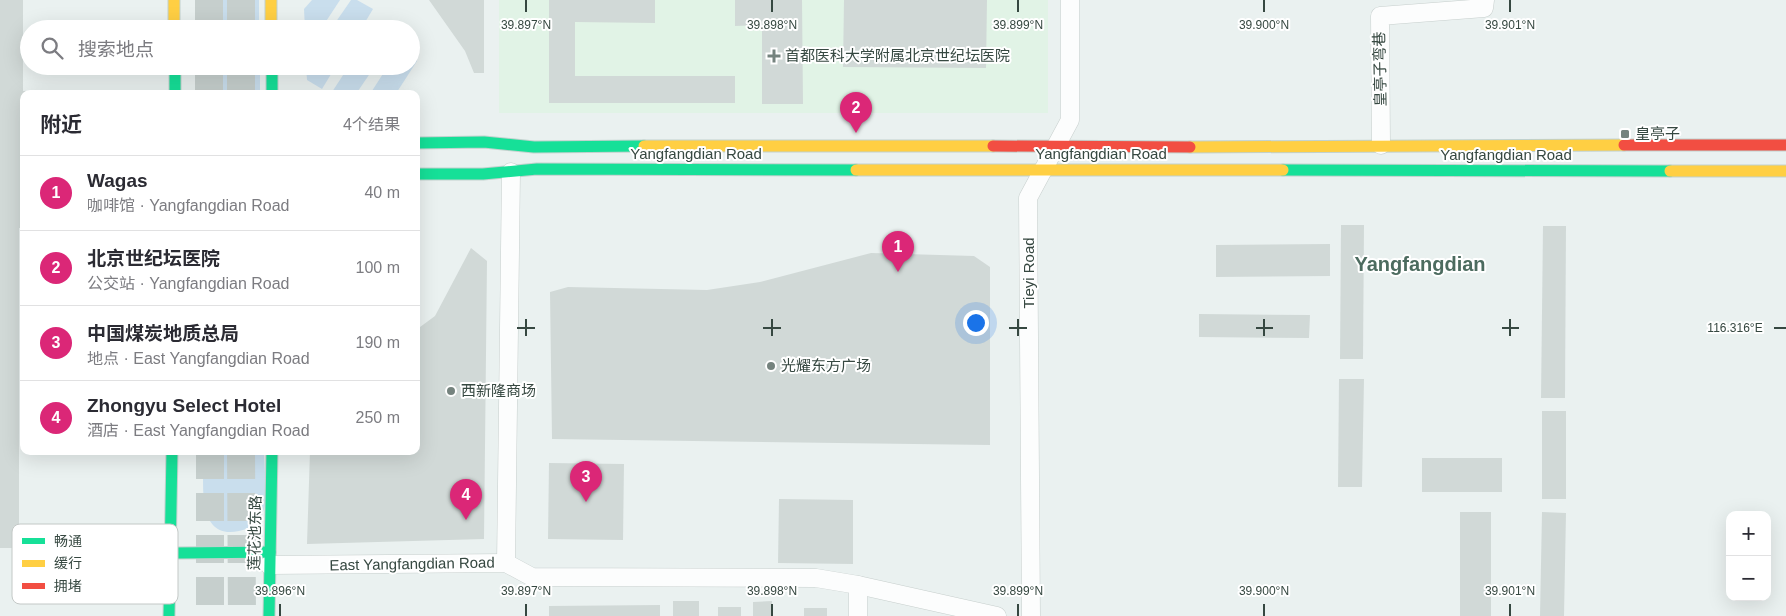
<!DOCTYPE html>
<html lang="zh">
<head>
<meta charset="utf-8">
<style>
  :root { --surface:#fff; --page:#f7f7f7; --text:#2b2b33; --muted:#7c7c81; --line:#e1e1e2; --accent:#db2777 }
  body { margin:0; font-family:Helvetica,"Noto Sans SC",sans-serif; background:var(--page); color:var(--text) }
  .controls { position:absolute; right:15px; bottom:15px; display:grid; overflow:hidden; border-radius:10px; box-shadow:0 5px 20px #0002 }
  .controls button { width:45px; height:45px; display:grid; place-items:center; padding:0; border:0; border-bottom:1px solid var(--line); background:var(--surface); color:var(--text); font:25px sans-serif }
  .you { position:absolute; left:975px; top:322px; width:18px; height:18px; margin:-12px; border:4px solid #fff; border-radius:50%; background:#1a73e8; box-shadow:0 0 0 8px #1a73e833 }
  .badge { display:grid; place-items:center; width:32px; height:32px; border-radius:50%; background:var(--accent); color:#fff; font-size:16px; font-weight:700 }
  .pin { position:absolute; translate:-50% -41px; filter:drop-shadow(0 1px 2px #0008) }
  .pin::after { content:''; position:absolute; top:26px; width:18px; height:15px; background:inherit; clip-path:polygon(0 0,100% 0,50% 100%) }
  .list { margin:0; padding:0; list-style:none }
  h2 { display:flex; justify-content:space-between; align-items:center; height:65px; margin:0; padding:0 20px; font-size:21px }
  h2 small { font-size:16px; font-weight:400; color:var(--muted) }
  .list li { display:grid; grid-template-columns:32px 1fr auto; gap:15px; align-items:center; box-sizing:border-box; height:75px; padding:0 20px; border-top:1px solid var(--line) }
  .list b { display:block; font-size:19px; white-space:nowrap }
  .list p { margin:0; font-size:16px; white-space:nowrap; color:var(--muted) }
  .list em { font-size:16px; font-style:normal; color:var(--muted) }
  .icon { flex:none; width:28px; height:28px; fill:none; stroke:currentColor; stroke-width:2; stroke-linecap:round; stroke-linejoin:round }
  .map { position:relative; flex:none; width:1786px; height:616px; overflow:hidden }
  .search { position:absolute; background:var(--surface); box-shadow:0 5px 20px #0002; left:20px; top:20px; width:400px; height:55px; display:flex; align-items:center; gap:12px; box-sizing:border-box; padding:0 18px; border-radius:28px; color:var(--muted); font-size:19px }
  .panel { position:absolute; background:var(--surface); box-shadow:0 5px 20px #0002; left:20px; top:90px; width:400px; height:365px; border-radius:10px }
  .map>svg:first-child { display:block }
  .medical { fill:#e1f3e6 }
  .green { fill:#c9deed }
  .building { fill:#d1d9d7 }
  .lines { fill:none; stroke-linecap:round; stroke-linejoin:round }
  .highway-tunnel { stroke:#c6cfcd; stroke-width:28; stroke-dasharray:28 14; stroke-linecap:butt }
  .street-casing { stroke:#c7cfcd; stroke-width:19 }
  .fast-casing { stroke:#c1d1cd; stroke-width:13 }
  .slow-casing { stroke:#c1d1cd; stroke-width:13 }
  .jam-casing { stroke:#c1d1cd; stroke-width:13 }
  .street { stroke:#fcfdfd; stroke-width:18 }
  .fast { stroke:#16e098; stroke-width:11 }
  .slow { stroke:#ffcf43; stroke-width:11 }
  .jam { stroke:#f24e42; stroke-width:11 }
  .ticks { fill:none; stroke:#364841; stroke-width:2 }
  .poi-dot { fill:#75837e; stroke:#fff; stroke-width:2 }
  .labels { text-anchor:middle; stroke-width:4; stroke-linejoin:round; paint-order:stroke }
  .poi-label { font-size:15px; fill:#364841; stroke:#fff; text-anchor:start }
  .street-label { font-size:15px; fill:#364841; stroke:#fff }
  .district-label { font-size:20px; font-weight:bold; fill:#4c6b5f; stroke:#fff }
  .key { fill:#fff; stroke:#c3c8c6; stroke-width:1 }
  .key-label { font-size:14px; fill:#364841 }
  .ticks-label { font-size:12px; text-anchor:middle; fill:#364841; stroke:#fff; stroke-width:4; stroke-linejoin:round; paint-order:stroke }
</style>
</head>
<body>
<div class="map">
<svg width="1786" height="616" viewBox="0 0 1786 616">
  <rect width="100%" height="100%" fill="#eaf1f0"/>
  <rect class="medical" x="499" y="0" width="549" height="113"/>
  <g class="green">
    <rect x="201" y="0" width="58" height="29"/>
    <path d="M312,0H340L321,29H305L304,9Z"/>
    <path d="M351,0H357L373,9L361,29H331Z"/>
    <path d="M411,52L417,61L397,92L370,94L388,66H411Z"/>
    <rect x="201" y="66" width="59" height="28"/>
    <path d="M306,66H336L322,89L307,80Z"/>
    <path d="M349,66H375L356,94L332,92Z"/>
    <path d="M204,451H264C264,465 268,498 264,509C260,521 251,529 239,531C194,541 204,478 204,451Z"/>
  </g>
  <g class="building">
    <path d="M0,0H23V91H83V94H24V228H19V548H0Z"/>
    <path d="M429,0H484V73H474L465,51Z"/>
    <path d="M549,0H655V23L575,22V76H735V103H549Z"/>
    <path d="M735,0H802L803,104H762V25L735,26Z"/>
    <path d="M844,0H987L986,68L843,67Z"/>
    <path d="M1341,225H1364L1363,359H1340Z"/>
    <path d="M1543,226H1566L1565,398H1541Z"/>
    <path d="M1330,244V276L1216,277V245Z"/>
    <path d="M471,248L487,261L484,539L307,544L310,451H416V330L435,316Z"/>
    <path d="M871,253L974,256L990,267V445L552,439L550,292L568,287L707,290L760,282Z"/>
    <path d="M1199,314L1310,315L1309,338L1199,337Z"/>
    <path d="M1339,379H1364L1362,487H1338Z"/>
    <rect x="1542" y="411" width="24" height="88"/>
    <rect x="1422" y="458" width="80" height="34"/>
    <path d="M549,463L624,464L623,540L548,539Z"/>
    <path d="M779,499L853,500V564L778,563Z"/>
    <rect x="1460" y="512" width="31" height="104"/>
    <path d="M1542,512L1566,513L1564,616H1540Z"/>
    <rect x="673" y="601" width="26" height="15"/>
    <path d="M772,601V616H753V602Z"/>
    <path d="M660,605V616H549V606Z"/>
    <rect x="718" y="607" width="23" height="9"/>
    <rect x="804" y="608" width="23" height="8"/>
  </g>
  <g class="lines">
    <g class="highway-tunnel">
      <path d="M209,0V29"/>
      <path d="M241,0V29"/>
      <path d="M209,66V94"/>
      <path d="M241,66V94"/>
      <path d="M210,451V616"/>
      <path d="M241,451L242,616"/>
    </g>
    <g class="street-casing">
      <g id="street">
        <path d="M1381,145L1380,16L1484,8L1485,0"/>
        <path d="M506,563L511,172"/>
        <path d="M269,565L506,563L532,577L816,578L858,585L997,616"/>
        <path d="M858,585V616"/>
        <path d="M1031,616L1028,198L1070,120V0"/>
      </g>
    </g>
    <g class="fast-casing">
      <g id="fast">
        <path d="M175,66V94"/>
        <path d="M272,66V94"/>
        <path d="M416,143L484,142L534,147L644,146"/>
        <path d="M1283,170L1670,171"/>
        <path d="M416,174H483L537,169L856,170"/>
        <path d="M177,553L270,552"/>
        <path d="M169,616L172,451"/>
        <path d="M269,616L272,451"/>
      </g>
    </g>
    <g class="slow-casing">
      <g id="slow">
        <path d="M174,0V29"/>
        <path d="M271,0V29"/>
        <path d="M644,146H993"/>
        <path d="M1190,147L1624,145"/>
        <path d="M856,170H1283"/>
        <path d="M1670,171H1786"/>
      </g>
    </g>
    <g class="jam-casing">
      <g id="jam">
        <path d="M1624,145H1786"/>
        <path d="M993,146L1190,147"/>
      </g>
    </g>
    <use href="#street" class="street"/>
    <use href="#fast" class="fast"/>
    <use href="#slow" class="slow"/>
    <use href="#jam" class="jam"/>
  </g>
  <path class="ticks" d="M526,0V12M772,0V12M1018,0V12M1264,0V12M1510,0V12M526,319V336M772,319V336M1018,319V336M1264,319V336M1510,319V336M517,328H535M763,328H781M1009,328H1027M1256,328H1273M1502,328H1519M1774,328H1786M280,604V616M526,604V616M772,604V616M1018,604V616M1264,604V616M1510,604V616"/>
  <g class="poi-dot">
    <path d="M771.5 48.5h5v5h5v5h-5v5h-5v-5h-5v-5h5z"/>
    <rect x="1620" y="129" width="10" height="10" rx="2.5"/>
    <circle cx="771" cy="366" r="5"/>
    <circle cx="451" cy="391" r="5"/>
  </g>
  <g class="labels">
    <g class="poi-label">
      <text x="785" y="61">首都医科大学附属北京世纪坛医院</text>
      <text x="1635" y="139">皇亭子</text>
      <text x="781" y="371">光耀东方广场</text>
      <text x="461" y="396">西新隆商场</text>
    </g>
    <g class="street-label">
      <text transform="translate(1380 69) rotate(-91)" y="5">皇亭子弯巷</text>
      <text x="696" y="159">Yangfangdian Road</text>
      <text x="1101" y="159">Yangfangdian Road</text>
      <text x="1506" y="160">Yangfangdian Road</text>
      <text transform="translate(1029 273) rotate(-90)" y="5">Tieyi Road</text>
      <text transform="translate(255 533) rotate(-89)" y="5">莲花池东路</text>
      <text transform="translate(412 564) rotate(-1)" y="5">East Yangfangdian Road</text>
    </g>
    <g class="district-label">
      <text x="1420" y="271">Yangfangdian</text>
    </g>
  </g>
  <rect x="12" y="524" width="166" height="80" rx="8" class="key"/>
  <rect x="22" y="538" width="23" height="6" fill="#16e098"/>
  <rect x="22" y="560" width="23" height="7" fill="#ffcf43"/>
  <rect x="22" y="583" width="23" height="6" fill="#f24e42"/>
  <g class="key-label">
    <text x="54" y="546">畅通</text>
    <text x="54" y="568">缓行</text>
    <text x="54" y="591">拥堵</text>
  </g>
  <g class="ticks-label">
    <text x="526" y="29">39.897°N</text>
    <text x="772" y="29">39.898°N</text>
    <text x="1018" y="29">39.899°N</text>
    <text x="1264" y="29">39.900°N</text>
    <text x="1510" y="29">39.901°N</text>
    <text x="1735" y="332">116.316°E</text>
    <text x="280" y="595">39.896°N</text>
    <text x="526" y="595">39.897°N</text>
    <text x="772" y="595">39.898°N</text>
    <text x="1018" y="595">39.899°N</text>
    <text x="1264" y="595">39.900°N</text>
    <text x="1510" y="595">39.901°N</text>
  </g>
</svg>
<div class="controls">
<button>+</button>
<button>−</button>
</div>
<div class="you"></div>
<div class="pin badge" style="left:898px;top:272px">1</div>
<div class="pin badge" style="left:856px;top:133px">2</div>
<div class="pin badge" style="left:586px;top:502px">3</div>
<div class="pin badge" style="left:466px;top:520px">4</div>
<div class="search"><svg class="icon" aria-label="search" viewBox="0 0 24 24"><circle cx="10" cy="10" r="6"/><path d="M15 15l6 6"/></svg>搜索地点</div>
<section class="panel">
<h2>附近<small>4个结果</small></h2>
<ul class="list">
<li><span class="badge">1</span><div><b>Wagas</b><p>咖啡馆 · Yangfangdian Road</p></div><em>40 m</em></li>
<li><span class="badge">2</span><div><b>北京世纪坛医院</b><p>公交站 · Yangfangdian Road</p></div><em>100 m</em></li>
<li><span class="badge">3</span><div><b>中国煤炭地质总局</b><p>地点 · East Yangfangdian Road</p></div><em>190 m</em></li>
<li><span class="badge">4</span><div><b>Zhongyu Select Hotel</b><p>酒店 · East Yangfangdian Road</p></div><em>250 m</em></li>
</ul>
</section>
</div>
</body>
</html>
